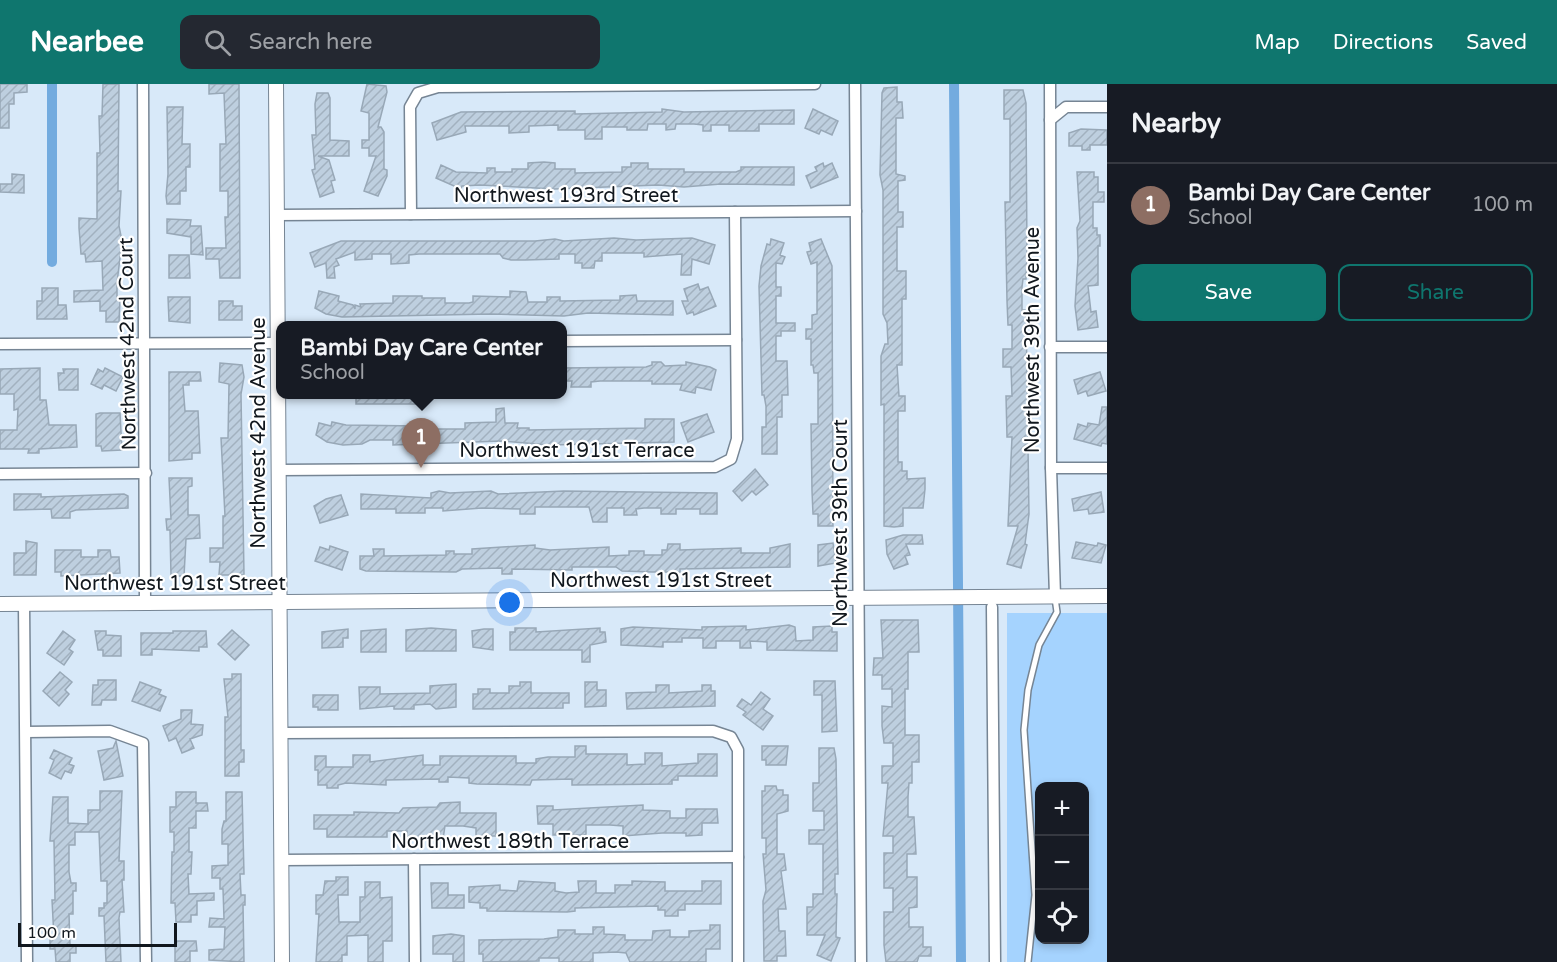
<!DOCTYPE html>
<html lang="en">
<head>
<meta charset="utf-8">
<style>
  :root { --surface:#171b24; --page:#242831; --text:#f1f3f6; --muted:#9ea1a6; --line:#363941; --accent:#0f766e }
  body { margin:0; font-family:"Varela Round",sans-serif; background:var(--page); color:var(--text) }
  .controls { position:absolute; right:18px; bottom:18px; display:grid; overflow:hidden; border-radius:12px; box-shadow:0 3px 9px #0003 }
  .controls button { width:54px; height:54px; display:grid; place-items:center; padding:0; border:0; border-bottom:2px solid var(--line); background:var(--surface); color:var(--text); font:30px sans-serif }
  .scale { position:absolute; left:18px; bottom:15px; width:159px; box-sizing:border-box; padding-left:6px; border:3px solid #11171d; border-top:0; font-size:16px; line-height:21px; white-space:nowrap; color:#11171d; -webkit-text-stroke:4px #fff; paint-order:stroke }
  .you { position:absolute; left:510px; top:519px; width:21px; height:21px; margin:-15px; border:4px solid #fff; border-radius:50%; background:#1a73e8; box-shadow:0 0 0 9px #1a73e833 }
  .badge { display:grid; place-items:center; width:39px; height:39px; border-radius:50%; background:var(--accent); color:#fff; font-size:20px; font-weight:700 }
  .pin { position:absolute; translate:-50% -50px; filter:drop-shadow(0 2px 3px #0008) }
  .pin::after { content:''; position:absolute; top:32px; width:21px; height:18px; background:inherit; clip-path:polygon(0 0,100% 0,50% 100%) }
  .popup { position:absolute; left:276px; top:237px; width:291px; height:78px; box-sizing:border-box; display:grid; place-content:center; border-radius:12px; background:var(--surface); filter:drop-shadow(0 2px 4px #0005); font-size:20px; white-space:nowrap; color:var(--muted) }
  .popup b { font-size:22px; color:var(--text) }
  .popup::after { content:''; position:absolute; left:50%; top:100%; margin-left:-12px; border:12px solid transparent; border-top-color:var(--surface) }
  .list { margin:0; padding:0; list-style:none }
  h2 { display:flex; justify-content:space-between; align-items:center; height:78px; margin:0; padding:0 24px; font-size:26px }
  h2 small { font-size:20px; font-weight:400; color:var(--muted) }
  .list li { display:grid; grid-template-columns:39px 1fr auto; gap:18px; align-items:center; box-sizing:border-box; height:84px; padding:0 24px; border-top:2px solid var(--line) }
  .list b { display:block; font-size:22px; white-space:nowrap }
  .list p { margin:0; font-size:20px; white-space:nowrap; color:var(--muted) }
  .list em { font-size:20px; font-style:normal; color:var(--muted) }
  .actions { display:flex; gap:12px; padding:18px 24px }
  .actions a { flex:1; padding:14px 0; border:2px solid var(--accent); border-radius:12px; text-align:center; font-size:21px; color:var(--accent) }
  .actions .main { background:var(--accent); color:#fff }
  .icon { flex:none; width:33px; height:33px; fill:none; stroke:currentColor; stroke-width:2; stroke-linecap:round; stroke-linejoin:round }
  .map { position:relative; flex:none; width:1107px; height:878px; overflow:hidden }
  header { display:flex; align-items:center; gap:36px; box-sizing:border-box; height:84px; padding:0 30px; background:var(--accent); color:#fff }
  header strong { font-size:28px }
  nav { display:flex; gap:33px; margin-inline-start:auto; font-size:21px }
  .search { width:420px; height:54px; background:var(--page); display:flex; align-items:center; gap:15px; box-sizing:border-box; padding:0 21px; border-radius:12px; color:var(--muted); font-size:22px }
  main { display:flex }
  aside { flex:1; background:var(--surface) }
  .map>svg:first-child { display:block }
  .green { fill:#a5d3fe; fill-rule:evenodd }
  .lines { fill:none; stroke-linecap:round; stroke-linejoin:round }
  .canal { stroke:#73abdf; stroke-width:10 }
  .building { fill:url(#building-hatch); stroke:#98a8b7; stroke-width:1.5 }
  .service-casing { stroke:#768594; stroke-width:8 }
  .minor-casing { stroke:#768594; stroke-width:13 }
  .tertiary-casing { stroke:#768594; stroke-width:16 }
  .service { stroke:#fff; stroke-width:5 }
  .minor { stroke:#fff; stroke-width:10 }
  .tertiary { stroke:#fff; stroke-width:14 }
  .labels { text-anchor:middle; stroke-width:4.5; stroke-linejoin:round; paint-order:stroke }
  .street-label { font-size:20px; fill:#11171d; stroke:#fff }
</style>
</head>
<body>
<header>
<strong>Nearbee</strong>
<div class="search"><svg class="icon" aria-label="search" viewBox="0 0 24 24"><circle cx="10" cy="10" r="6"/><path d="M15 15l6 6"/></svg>Search here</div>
<nav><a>Map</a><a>Directions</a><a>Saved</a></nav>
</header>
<main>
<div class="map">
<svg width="1107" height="878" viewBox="0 0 1107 878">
  <defs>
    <pattern id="building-hatch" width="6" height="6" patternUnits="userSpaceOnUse" patternTransform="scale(1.5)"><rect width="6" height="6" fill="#becfdf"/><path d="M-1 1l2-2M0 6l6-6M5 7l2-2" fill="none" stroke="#a2b1bf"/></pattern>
  </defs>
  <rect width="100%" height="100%" fill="#d8e9f9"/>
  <path class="green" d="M1007,529H1107V878H1007ZM1040,702H1084V856H1040Z"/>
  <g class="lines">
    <g class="canal">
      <path d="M52,0V178"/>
      <path d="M954,0L961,878"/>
    </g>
  </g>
  <g class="building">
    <path d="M0,0H27V8L14,9V20H9V44H0Z"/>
    <path d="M103,0H119L118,107H121L119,142L122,157L117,199V215L120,216L119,238H106V227H100V217L74,218V207L103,206L102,177L86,178L85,170H81L79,144V134L97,135V69H100L99,32H102Z"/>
    <path d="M209,0H239L240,194H220L219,175H206V164H226L225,133H228V107H220V60H226L224,9L209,10Z"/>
    <path d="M367,0L386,2L387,8L378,43H381L384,48V85L387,86V92L378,112L364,107L376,72H369V64H362V56H369V29L361,27Z"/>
    <path d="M897,3V18H902L903,34H896V90L905,92V96L898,97V128H903V143H897V187H906V215H902V281H897L899,312H905V327H898V378H902V387H907V395L925,394V405L923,424H903V442L894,443L884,442V320L881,321V272L885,260H888L887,239L883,230V106L880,91L882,9L884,4Z"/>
    <path d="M1004,6H1023L1026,19L1027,174L1026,195H1023L1022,203V226H1026L1029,430L1025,460L1027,461L1021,484L1007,480L1018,442H1008L1012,353H1007L1006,312H1012L1011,283H1003V265H1012V241H1008L1007,217L1005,118H1010V35H1004Z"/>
    <path d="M317,9H328L330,14V56L349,57V72H318L329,76L335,96L331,97L334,108L320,113L312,86L315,85L312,51H316L315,20Z"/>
    <path d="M167,23H183L182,60H190V83H186V107H180V120H167L166,112L168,90Z"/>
    <path d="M662,25L684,28L794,26V40H759V47H729V41H711V47H703V41L694,40H676L675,45L666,46V40H648L647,46H627V43H602V55H585V46H558V41L529,42V48L509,49V42H465L466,48L437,56L432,39L461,28L575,27V30L662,28Z"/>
    <path d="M813,25L838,37L832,51L821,46L819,50L805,44Z"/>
    <path d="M1081,45L1107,46V61H1090V66H1082V62H1069V49Z"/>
    <path d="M544,78L555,79V85H575V89L622,88V83H631V79H648V85H684V88H736L741,86V83H794V101L721,100L684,103L658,101L554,105L480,101L462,102L461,105L436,94L441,81L456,88L487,89V84H495V88H512V85H528V79Z"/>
    <path d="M823,79L824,83L832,79L838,93L811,104L806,92L817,87L815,83Z"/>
    <path d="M1077,88H1094V93H1098V108H1104V118H1093V144H1097V151H1100V162H1098V201L1088,202L1091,228L1096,227L1098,243L1078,246L1075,222L1078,174L1077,144L1080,137Z"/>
    <path d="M12,90L24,91V109L0,108V100H12Z"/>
    <path d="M167,135L191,136L190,142H201L203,171L191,170V153L167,149Z"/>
    <path d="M614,154L636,156L692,154L715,161L709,180L692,175L691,191H681L682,170L644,173V169H602V177H595L594,184H582V179H575V170H559V175L525,176H511L503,174L500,170H419L409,171V179L391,180V170H372V175L355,176V168L336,175L339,181L334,183L335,194H327L326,179L315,183L310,169L341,157H535L555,155L564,157Z"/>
    <path d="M771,155L784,159L780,171L785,173L782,180L776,179V203H781V212H776V239H795V247H781V252H776V277H787L788,311H782V333H777V370H762V343H766V322L764,311H762L759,202L761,182L767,160L770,161Z"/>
    <path d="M821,155L832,182L833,442H818V430H813L812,407L811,340H818V289H814L813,281H811V255H806V245H812V231L817,230V178L811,180L807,168L811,167L809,159Z"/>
    <path d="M169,171H189L190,194H169Z"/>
    <path d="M698,200L700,206L708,203L716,222L694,231L693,228L687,230L682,217H688L684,205Z"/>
    <path d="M42,204H58V221H66L67,235H37V217H42Z"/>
    <path d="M319,207L339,212L338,217L353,221L355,225V221L361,223L360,220L393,219V212H422V214H445V219H469L473,218V212L510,213V207L526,208L528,218H547V213H560V217L620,216V212L636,211L637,217H673V231L588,229L564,232L491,230L342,233L326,230L315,224Z"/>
    <path d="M168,213H190V239L169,237Z"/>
    <path d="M219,217H233V222H242V236H219Z"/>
    <path d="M652,278H661L665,282L686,281V278L710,283L716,286L711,306L696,303L695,309L680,306L682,300H652V297H600L591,298V303H571L572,297H562V284L646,283L652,281Z"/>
    <path d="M220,279L242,281L244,293L241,310L244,491H219L220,478H210V464H223V432H225L221,354H228L229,300L219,298Z"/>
    <path d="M40,284V316H46L49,341H76L77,363L39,365V369H28L29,365H0V346H17L18,325L14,326V310H0V285Z"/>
    <path d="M105,284L123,293L116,307L104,301L102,305L91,300L98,285L103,288Z"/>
    <path d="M63,285H78V306H59L58,289H64Z"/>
    <path d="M169,288H200L201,297H189V301H183L185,327H198L200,369H192V375L169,377Z"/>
    <path d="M1100,288L1106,307L1088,312L1086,307L1078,310L1074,296Z"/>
    <rect x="356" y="310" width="66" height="10"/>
    <path d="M1102,323H1107V360L1102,359L1101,362L1074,355L1078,340L1087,343L1088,339L1099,341Z"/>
    <path d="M504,324L505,339H518L517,344H529V346L645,344V335H674V358L549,361L501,357L393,361V356H370L362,360L343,361L327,358L316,351L319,339L331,342L332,338L346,341L419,342V345H465V339L496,338V325Z"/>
    <path d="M100,329H120L122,366L102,367L101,362H96V330Z"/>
    <path d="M707,330L714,348L688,358L681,339Z"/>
    <path d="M755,385L768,401L756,411L752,407L742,417L733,407Z"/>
    <path d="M169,394H192V402L188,403V431H199L200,454L186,455L184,492H171L170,446H167L166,435H171Z"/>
    <path d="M439,407L450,409L491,407L498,410L564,407L717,409V430H700V425H676V430H661V424H644L636,425L637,431H624V424H607V438H593L589,423H535V430H520V425L482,424L443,427V424H425V429H396V425H361V410L431,414V409Z"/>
    <path d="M1101,408L1104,428L1089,430L1088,425L1074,427L1072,415Z"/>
    <path d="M14,410H41V413L124,410L128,412V424L76,426L70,428V434H52L51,425L14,426Z"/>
    <path d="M341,411L348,431L320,439L314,422L326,415Z"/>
    <path d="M903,451H922L923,460H906L910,471L905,472L908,480L894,485L887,470L886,456Z"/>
    <path d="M26,457L37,459L36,491H14V469H26Z"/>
    <path d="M1076,458L1097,462L1098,459L1106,461L1101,479L1072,474Z"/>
    <path d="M833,459L836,479L818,482V461Z"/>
    <path d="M668,460H680V466L741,464V469H770V464L790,460V483L680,485V488H652L622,487L616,483H572V486L512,485V490H502V484L462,485L456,488L366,487L360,485V472H374L373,465H384V472L446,471V467H454V470H472V465L535,461V464L550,466L609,463V472L629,471V467H644V471H662V466H667Z"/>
    <path d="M330,462L348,468L342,486L315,477L320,463L329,466Z"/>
    <path d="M55,466H81V473H98V466H110L111,473H119L120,489L61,492V488H55Z"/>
    <path d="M881,536H918L919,568H908V605H905V651H919V678H912V699H909L908,713V733H914L916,770H907V793H917V823L909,824V843H923V863H931V872H919L917,878H886L884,861V828H893V804H884V769H893V752H883L888,699H882V682H893V659H884L882,642V622L892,623V605H882V591H873L874,574H883Z"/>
    <path d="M789,541L795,543L796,557L813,556V543L832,542V548H837V567L767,566V558L750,557L751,564H740V557H716V564H703V554H682V558H663V563L621,561V545L633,543L702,546V543L746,542V546Z"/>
    <path d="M431,544L456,546V567H406V546Z"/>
    <path d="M515,544H536V548L600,544V548H605L606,558L590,561V578H582V566H510V548H515Z"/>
    <path d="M348,545V554H343V563L322,564V548Z"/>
    <path d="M386,545V568H361V547Z"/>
    <path d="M484,545H493V566L473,563L472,547Z"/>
    <path d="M232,546L249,561L235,576L218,560Z"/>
    <path d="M63,547L75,556L69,565L73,568L64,581L47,569Z"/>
    <path d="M95,547H106V551L121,552V572H103V566H98Z"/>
    <path d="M173,547H206L207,563H199V567L152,565V571H141V549H173Z"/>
    <path d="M60,588L72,598L65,606L69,610L59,622L43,607Z"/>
    <path d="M232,590H241V666H244V678H239V692H225V633H228L224,595H232Z"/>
    <path d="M98,596H116V616H102L101,621H92L93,601H98Z"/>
    <path d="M814,597H835L837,647L822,648V611H814Z"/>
    <path d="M140,598L161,606L159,610L166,613L160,627L132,617Z"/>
    <path d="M520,598H531V609H569V619H563V624L473,625V610H478V605H490V609H509V602H520Z"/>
    <path d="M585,598H597V606H606V622L585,623Z"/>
    <path d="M456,600V623L436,625L430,620L414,621V625H394V622L360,625L359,603H380V610L430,609V602Z"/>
    <path d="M656,601H669V609L702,607V601H711V607H715V622L627,625L626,609L656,608Z"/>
    <path d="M761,608L770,615L763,625L773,632L763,646L743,631L746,628L737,622L742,615L751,621Z"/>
    <path d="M313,611H338V626H318V623H313Z"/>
    <path d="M181,626H192L191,640L203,641L202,651L190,655L194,664L182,669L176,654L169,657L163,642L181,635Z"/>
    <path d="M116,657L123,692L104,696L98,667L113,664Z"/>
    <path d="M575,662H586V670H627V681L645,680V669H662V682L698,679V670H717V692H678V696H672V700L572,701V695L532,696L530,701L477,700L469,699V694L448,693V698H439V695L386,696V701L346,699L338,701V704H327V701H318V686H315V672H326V683H353V671H370V678L423,671V681H440V672H516V679H536V675L548,673H575Z"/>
    <path d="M762,662H788L786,681H766V676H762Z"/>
    <path d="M819,664H834L836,675L838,790H835V810H837L836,853L840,854L831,877L817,871L825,851H807V823H813V810H823V760H809V746H824V727H813V699H819Z"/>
    <path d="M54,666L72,674L69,680L74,682L71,689L65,687L61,695L49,689L54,676L50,674Z"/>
    <path d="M765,702H776L777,706H783V711H788V727L777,730V770H784L786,786L781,787L786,825H778L779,847H785L786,872H777V877H764L763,817L766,806L763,770H766V754H762V707H765Z"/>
    <path d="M100,707H122L119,777H124V796H122L124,828H120L119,834L121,878H106L104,832H99V824H104V819H107V797H101L99,748H75V761H69V788L71,799H76V807H73V830H69L70,861H76V869H70V878H56L55,865H50V854H54L52,816H55L54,757H50L53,713H68V739L88,740V726H100Z"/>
    <path d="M176,708H196V719H207L208,727H196V744H189V768H192L191,790H188L189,810L214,809V816L197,817V831H191V838H176L175,819H171L172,768H174V748H170V723H176Z"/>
    <path d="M226,708H242L244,790H240L241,811H245V821H243L244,878L209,876V866L224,865L225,843H209L210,834L224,835L223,805H220V794H212V782L228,781V760H222V745L224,737H226Z"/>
    <path d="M460,718V729H496V752H476V744L463,742H445L443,755L407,754V747H387V753H327V745H314V731H354V728L399,729L403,724L437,723L440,719Z"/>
    <path d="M643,721V726L670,727V734H686V725H717L718,739H702V751L686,752V749H662L623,752V742L610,741H586V751H553V740H538L537,722H553V726Z"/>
    <path d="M336,793H348V811H338L339,838H360V813H365V798H380V814L392,813V857H383V878H368V851L347,852V871H342V878H316L319,830H316V811H323L325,797H336Z"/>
    <path d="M519,797L555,799V807L566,809L579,808L578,797H596V809H615V801H632V797L665,798V807H702V797H721V820H685V826H678V832H665V826H658V822L575,824V827L567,828L487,827V824H480V819L469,818V803L500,801V806L517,807Z"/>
    <path d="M431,799H448V811H464V824H432Z"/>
    <path d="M710,841H720V865H706V878H630L626,869L616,868L593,869V878H559V874H539V877L483,878V870H479V856L544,855L558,853V846H575V850H593V843H604V850L625,851V856H652L653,847L670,846V853H689V847L710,846Z"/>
    <path d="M451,850L464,852V878H453V870H433V852Z"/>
    <path d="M175,857H196L197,867H190V878H175Z"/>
  </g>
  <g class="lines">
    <g class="service-casing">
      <path id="service" d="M1028,878L1035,811L1024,646L1028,606L1039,561L1057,528L1055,514"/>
    </g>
    <g class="minor-casing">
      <g id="minor">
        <path d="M143,0L145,519"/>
        <path d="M855,0L861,878"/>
        <path d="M1050,0L1051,384L1055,512"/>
        <path d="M1050,36L1066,23H1107"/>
        <path d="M411,130L410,23L418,9L438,3L815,0"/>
        <path d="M277,131L856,127"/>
        <path d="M562,257L736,256"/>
        <path d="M0,260L280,259"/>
        <path d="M1050,263H1107"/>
        <path d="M1051,384H1107"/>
        <path d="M278,386L715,383L731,375L737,355L735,128"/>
        <path d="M0,390L146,389"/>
        <path d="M24,520L27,878"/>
        <path d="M992,523L995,878"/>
        <path d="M26,648L110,647L143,659L146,878"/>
        <path d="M280,649L713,647L731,653L738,666V878"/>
        <path d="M414,775L415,878"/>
        <path d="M281,776L738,773"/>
      </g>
    </g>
    <g class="tertiary-casing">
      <g id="tertiary">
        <path d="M276,0L282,878"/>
        <path d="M0,520L1107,512"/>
      </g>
    </g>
    <use href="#service" class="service"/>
    <use href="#minor" class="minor"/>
    <use href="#tertiary" class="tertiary"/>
  </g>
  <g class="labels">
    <g class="street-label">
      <text x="566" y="118">Northwest 193rd Street</text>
      <text transform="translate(1032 256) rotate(-90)" y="7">Northwest 39th Avenue</text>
      <text transform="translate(127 260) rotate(-91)" y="7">Northwest 42nd Court</text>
      <text transform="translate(258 349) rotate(-90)" y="7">Northwest 42nd Avenue</text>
      <text x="577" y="373">Northwest 191st Terrace</text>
      <text transform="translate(840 439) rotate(-90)" y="7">Northwest 39th Court</text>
      <text x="661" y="503">Northwest 191st Street</text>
      <text x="175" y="506">Northwest 191st Street</text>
      <text x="510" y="764">Northwest 189th Terrace</text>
    </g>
  </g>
</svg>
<div class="controls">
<button>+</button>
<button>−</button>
<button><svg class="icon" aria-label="locate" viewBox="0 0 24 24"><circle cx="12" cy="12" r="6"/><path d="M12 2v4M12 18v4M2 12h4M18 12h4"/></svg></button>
</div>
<div class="scale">100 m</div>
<div class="you"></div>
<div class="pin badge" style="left:421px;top:384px;background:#8d6e63">1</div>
<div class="popup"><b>Bambi Day Care Center</b>School</div>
</div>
<aside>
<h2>Nearby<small></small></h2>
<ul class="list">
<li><span class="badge" style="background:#8d6e63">1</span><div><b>Bambi Day Care Center</b><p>School</p></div><em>100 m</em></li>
</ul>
<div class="actions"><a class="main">Save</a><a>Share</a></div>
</aside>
</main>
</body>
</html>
